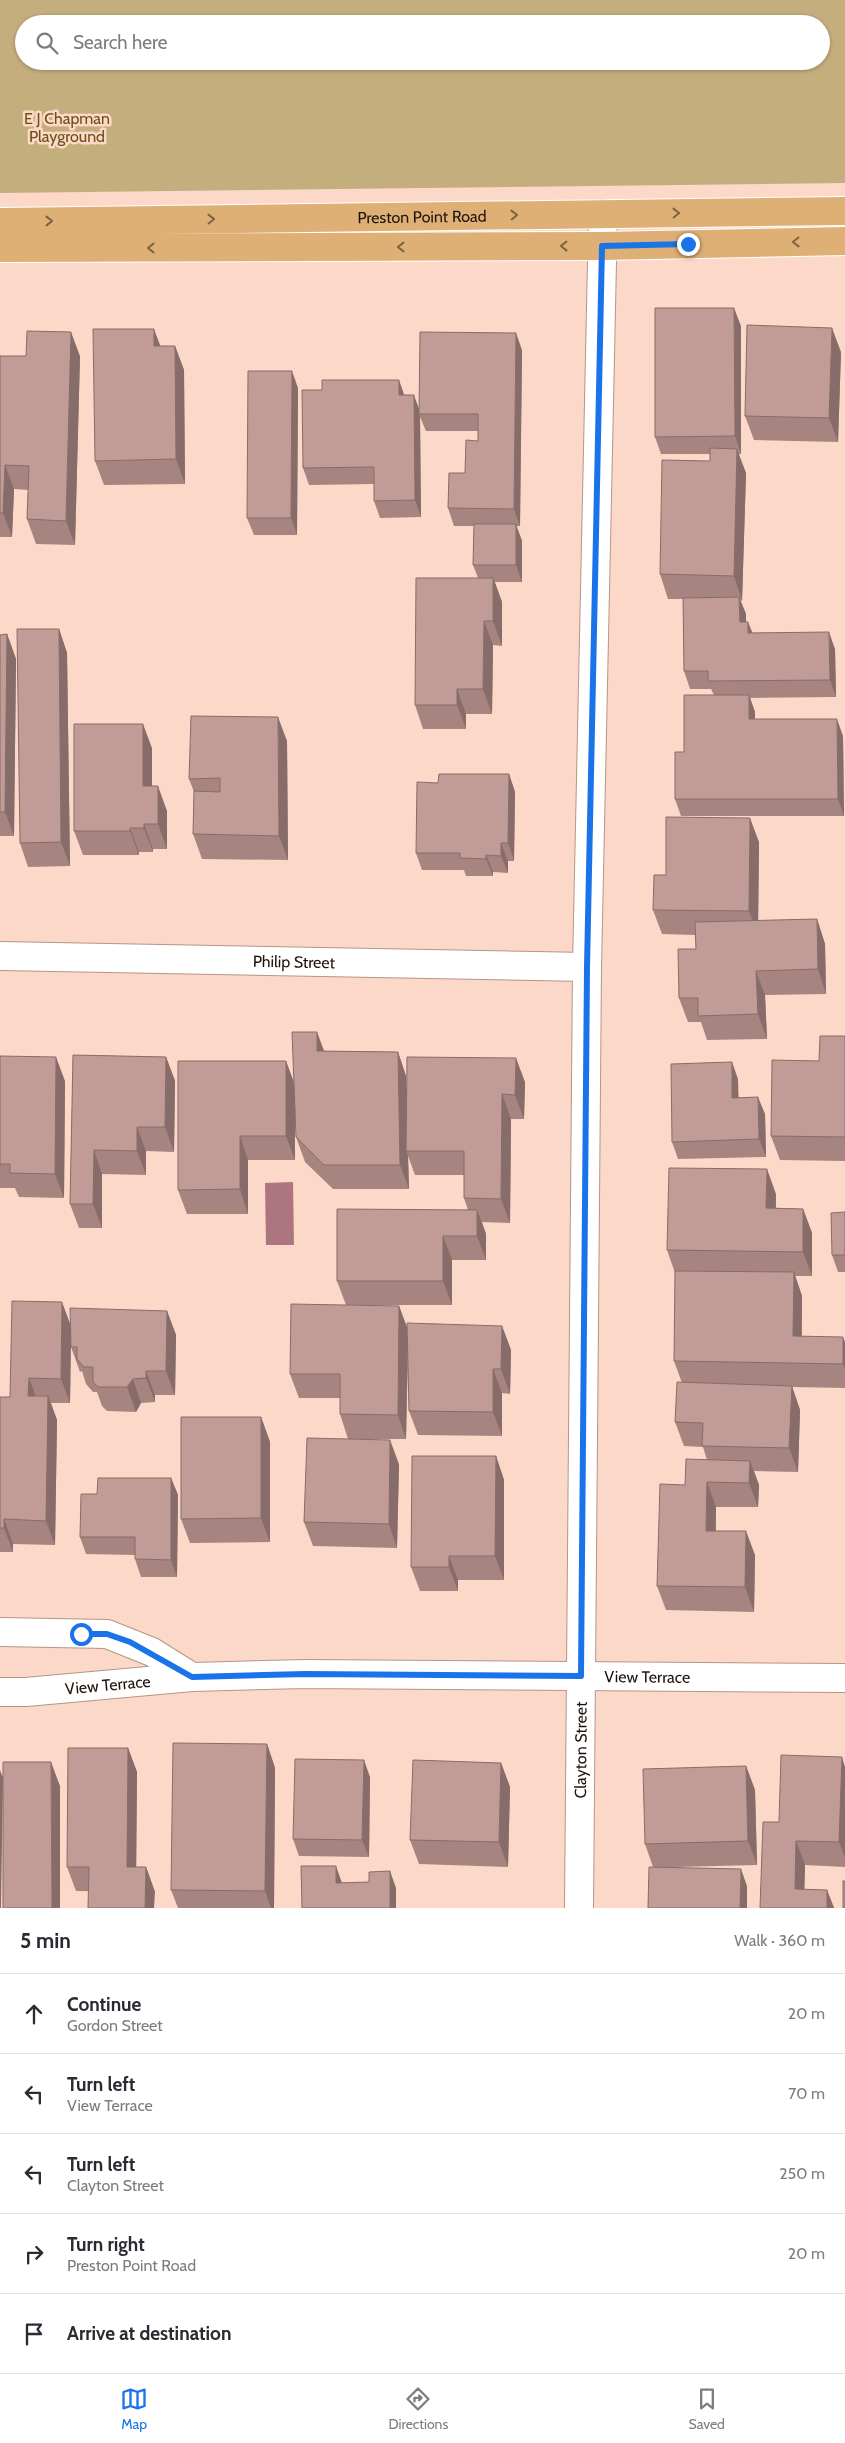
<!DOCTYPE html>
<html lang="en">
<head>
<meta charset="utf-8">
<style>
  :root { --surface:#fff; --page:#f2f2f3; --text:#2b2b33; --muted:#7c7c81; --line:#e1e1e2; --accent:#1a73e8 }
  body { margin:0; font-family:Cabin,sans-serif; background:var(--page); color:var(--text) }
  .stop { position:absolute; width:15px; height:15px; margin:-11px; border:4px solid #1a73e8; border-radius:50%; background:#fff }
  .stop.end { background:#1a73e8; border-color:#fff; box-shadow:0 1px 5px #0008 }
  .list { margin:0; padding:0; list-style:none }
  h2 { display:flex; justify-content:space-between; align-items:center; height:65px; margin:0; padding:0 20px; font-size:21px }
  h2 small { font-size:16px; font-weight:400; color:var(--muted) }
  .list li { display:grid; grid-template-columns:32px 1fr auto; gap:15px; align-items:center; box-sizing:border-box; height:80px; padding:0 20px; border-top:1px solid var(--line) }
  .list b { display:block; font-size:19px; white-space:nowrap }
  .list p { margin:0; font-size:16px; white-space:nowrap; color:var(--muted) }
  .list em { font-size:16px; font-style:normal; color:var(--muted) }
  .icon { flex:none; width:28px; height:28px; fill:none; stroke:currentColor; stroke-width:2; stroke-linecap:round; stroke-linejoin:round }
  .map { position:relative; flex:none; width:845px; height:1908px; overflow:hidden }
  .search { position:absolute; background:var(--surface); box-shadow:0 1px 4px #0004; left:15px; right:15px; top:15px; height:55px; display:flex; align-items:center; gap:12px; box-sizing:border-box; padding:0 18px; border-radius:28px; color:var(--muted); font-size:19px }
  .sheet { height:465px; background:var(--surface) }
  nav { display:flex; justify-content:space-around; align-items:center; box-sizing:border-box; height:70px; border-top:1px solid var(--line); background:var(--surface); font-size:14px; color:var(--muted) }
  nav a { display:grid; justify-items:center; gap:2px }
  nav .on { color:var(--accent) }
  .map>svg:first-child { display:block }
  .green { fill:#c5ae7e; fill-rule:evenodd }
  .water { fill:#ad7580 }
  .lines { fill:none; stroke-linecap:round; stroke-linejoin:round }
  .minor-casing { stroke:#b69586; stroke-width:30 }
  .major-casing { stroke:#fff; stroke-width:30 }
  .minor { stroke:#fff; stroke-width:28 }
  .major { stroke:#deb076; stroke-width:28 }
  .wall { fill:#a68581 }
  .shaded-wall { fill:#876c69 }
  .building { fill:#c19b96; stroke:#876c69 }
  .oneway { stroke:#7e6242 }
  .route { stroke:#1a73e8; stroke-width:6 }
  .labels { text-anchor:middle; stroke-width:5; stroke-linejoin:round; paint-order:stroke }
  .park-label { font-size:16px; fill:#695015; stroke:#fcd8c8 }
  .street-label { font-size:16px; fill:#1f130d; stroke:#fcd8c8 }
</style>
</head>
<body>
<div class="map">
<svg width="845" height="1908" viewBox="0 0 845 1908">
  <rect width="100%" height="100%" fill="#fcd8c8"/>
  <path class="green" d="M0,0H845V183L0,193ZM24,24H821V61H24Z"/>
  <path class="water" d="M293,1182L294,1245H266L265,1183Z"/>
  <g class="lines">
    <g class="minor-casing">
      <g id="minor">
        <path id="s1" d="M0,956L587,967"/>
        <path d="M0,1632L107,1634L152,1652L192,1677"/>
        <path id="s2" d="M0,1692H26L192,1677L305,1674L845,1678"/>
        <path id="s3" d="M579,1908L587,967L603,214"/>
      </g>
    </g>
    <g class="major-casing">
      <g id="major">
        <path id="s4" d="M0,222L845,211"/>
        <path d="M0,248L602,246L845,241"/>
      </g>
    </g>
    <use href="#minor" class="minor"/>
    <use href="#major" class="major"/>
  </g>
  <g class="wall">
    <path d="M741,326V454H738L746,473L742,601L740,600L746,614V622L752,633L835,649L836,697L750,698L755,712V719L843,736L844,816H681L675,799L684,752L714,695L711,689H690L684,671L683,599H668L660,574L710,461V454H661L655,437Z"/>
    <path d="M160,346H175L184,370L185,484L104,485L95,461Z"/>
    <path d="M522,350L520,526H516L522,541V582H495L502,602V646L493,645L492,714H466V729H423L415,705L478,578L473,565L474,526H454L448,508L465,473L478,441V431H426L420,417L421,517L380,518L374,501V484L309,485L303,468L404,395L419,410Z"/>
    <path d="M841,352L838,442L754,440L745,416Z"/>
    <path d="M0,356H80L75,545L36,544L27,519L28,490L14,489L12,537H0Z"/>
    <path d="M298,388L297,535H254L247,518Z"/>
    <path d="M59,629L67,653L70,866L28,867L20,843Z"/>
    <path d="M7,634L16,659L14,836H0V635Z"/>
    <path d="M287,741L288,860L202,859L193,834L194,792L189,779Z"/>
    <path d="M152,748V786L167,811V849H153V852H139V855H83L74,831Z"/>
    <path d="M509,774L515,792L514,861H508V873L493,872V876H466L464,870H422L416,853L438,783Z"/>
    <path d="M759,842L758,921L817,919L825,944L826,994L765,995L767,1039L707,1040L701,1022H688L679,998L696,949L695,935L662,934L653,910L666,875Z"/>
    <path d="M845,1036V1161L780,1160L771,1136L819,1061Z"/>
    <path d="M324,1051L398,1052L406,1076L407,1094L525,1082L524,1119H511L510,1223L482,1222L486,1234V1260H452V1305H346L337,1281L468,1210L464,1198V1175H415L408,1156L409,1189H333L305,1162L296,1137L295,1101V1160H248V1214H187L178,1190L286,1061L294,1084Z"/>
    <path d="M73,1055L166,1057L175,1081L174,1152L146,1151V1175L102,1174V1228H79L70,1204Z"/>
    <path d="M0,1056L65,1081L64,1198L19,1197L15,1188H0Z"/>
    <path d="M738,1079V1097L765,1114L766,1157L678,1159L672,1142Z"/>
    <path d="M776,1194V1208L803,1209L812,1233V1276H795L802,1296V1336L845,1342V1388L792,1387L800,1410L798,1472L754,1471L759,1485L758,1507H716V1531L755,1555L754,1612L666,1610L657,1586L685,1485L707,1460L703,1447L684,1446L675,1422L682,1383L674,1361L675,1273L667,1250Z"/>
    <path d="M845,1212V1272H838L832,1255Z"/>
    <path d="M399,1306L407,1328L502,1326L511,1350L510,1394L502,1393V1436L418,1435L409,1411L408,1352L406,1439H348L340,1414V1398H299L290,1374Z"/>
    <path d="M167,1311L176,1335L175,1395H155V1402L141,1403L136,1412L107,1411L102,1406L97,1392H93L86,1384L82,1371L80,1372L71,1347L70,1403H51L57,1420L55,1545L13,1544V1552H0V1397H10L70,1323Z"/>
    <path d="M261,1417L270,1442V1542L190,1543L181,1519Z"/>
    <path d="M496,1456L504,1480V1580H458V1591H420L411,1567Z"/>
    <path d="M399,1464L397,1548L313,1546L304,1522Z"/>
    <path d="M171,1478L178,1495L177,1577H141L135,1559V1555L86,1554L80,1537L97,1494Z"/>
    <path d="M267,1744L275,1768L274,1908H178L171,1890Z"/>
    <path d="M128,1748L137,1772L136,1867H146L155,1892L76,1891L67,1867Z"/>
    <path d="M501,1763L510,1787L508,1867L419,1864L410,1840Z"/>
    <path d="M746,1766L755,1790L757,1865L675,1867L747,1886V1908H648L653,1867L645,1844Z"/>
    <path d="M845,1767V1867L805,1865L804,1890H827L834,1908H760L779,1822Z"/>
    <path d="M370,1777L369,1857L299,1856L293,1839Z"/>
  </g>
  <g class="shaded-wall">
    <path d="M734,308L741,326V454L735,436Z"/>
    <path d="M832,328L841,352L838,442L829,418Z"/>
    <path d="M154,329L163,353L154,346Z"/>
    <path d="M71,332L80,356L75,545L66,521Z"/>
    <path d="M516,333L522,350L520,526L514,509Z"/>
    <path d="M175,346L184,370L185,484L176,459Z"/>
    <path d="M292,371L298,388L297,535L291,518Z"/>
    <path d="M399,380L405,397L399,395Z"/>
    <path d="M414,395L420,412L419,414L420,417L421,517L415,500Z"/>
    <path d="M737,449L746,473L742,601L734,576Z"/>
    <path d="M5,465L14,489L12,537L3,513Z"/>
    <path d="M516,524L522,541V582L516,565Z"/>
    <path d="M493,578L502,602V646L493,621Z"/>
    <path d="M739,597L746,614V639L740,622Z"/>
    <path d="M484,621L493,645L492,714L483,689Z"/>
    <path d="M748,622L755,639L748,633Z"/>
    <path d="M59,629L67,653L70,866L61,842Z"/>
    <path d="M829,632L835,649L836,697L830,680Z"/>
    <path d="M7,634L16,659L14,836L5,812Z"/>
    <path d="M457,689L466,714V729L457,705Z"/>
    <path d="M749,695L755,712V736L749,719Z"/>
    <path d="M278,717L287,741L288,860L279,836Z"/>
    <path d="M837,719L843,736L844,816L838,799Z"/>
    <path d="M143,724L152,748V810L143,786Z"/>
    <path d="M509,774L515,792L514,861L508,843Z"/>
    <path d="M158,786L167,811V849L158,824Z"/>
    <path d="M750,818L759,842L758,936L749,911Z"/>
    <path d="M144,824L153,849V852L144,828Z"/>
    <path d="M130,828L139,852V855L130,831Z"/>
    <path d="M501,843L508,861V873L501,856Z"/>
    <path d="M486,855L493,872V876L486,859Z"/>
    <path d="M817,919L825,944L826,994L818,969Z"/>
    <path d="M756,971L765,995L767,1039L758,1014Z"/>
    <path d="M317,1032L326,1056L317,1051Z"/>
    <path d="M398,1052L406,1076L408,1151H406L408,1156L409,1189L400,1165Z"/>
    <path d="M56,1057L65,1081L64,1198L55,1174Z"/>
    <path d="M166,1057L175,1081L174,1152L165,1127Z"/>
    <path d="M516,1058L525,1082L524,1119L515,1095Z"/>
    <path d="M286,1061L295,1085V1160L286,1136Z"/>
    <path d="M732,1062L738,1079L739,1115L732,1098Z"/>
    <path d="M502,1094L511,1119L510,1223L501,1199Z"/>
    <path d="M758,1097L765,1114L766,1157L759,1139Z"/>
    <path d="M137,1127L146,1151V1175L137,1151Z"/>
    <path d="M240,1136L248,1160V1214L240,1189Z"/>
    <path d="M94,1150L102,1174V1228L93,1204Z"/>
    <path d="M767,1169L776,1194L775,1232L766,1208Z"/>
    <path d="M803,1209L812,1233V1276L803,1252Z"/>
    <path d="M477,1210L486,1234V1260L477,1236Z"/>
    <path d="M443,1236L452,1260V1305L443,1281Z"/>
    <path d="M794,1272L802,1296L801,1360L793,1336Z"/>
    <path d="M62,1302L71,1326L70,1403L61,1379Z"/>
    <path d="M399,1306L408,1330L406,1439L398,1415Z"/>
    <path d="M167,1311L176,1335L175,1395L166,1371Z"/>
    <path d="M502,1326L511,1350L510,1394L501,1369Z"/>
    <path d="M843,1337L845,1342V1370L843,1364Z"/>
    <path d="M493,1369L502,1393V1436L493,1412Z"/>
    <path d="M146,1371L155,1395V1402L146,1378Z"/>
    <path d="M29,1378L38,1402L28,1396Z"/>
    <path d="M133,1379L141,1403L136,1412L127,1387Z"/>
    <path d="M792,1386L800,1410L798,1472L789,1448Z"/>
    <path d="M48,1396L57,1420L55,1545L46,1521Z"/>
    <path d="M261,1417L270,1442V1542L261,1518Z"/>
    <path d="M390,1440L399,1464L397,1548L389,1524Z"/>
    <path d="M496,1456L504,1480V1580L495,1556Z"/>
    <path d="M750,1461L759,1485L758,1507L749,1483Z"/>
    <path d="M171,1478L178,1495L177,1577L171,1560Z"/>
    <path d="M707,1482L716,1507L715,1555L706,1531Z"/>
    <path d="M4,1519L13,1544V1552L4,1528Z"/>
    <path d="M746,1531L755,1555L754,1612L745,1587Z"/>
    <path d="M449,1556L458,1580V1591L449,1567Z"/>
    <path d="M267,1744L275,1768L274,1908H271L265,1891Z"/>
    <path d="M128,1748L137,1772L136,1892L127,1867Z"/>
    <path d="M842,1757L845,1767V1858L839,1842Z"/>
    <path d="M364,1760L370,1777L369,1857L362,1840Z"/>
    <path d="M51,1762L60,1786V1908H52Z"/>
    <path d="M501,1763L510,1787L508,1867L499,1842Z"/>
    <path d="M746,1766L755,1790L757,1865L748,1841Z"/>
    <path d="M0,1770L3,1778L1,1908H0Z"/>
    <path d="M796,1841L805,1865L804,1908L795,1889Z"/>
    <path d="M336,1866L342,1883H336Z"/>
    <path d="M146,1867L155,1892L154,1908H145Z"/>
    <path d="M741,1869L747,1886V1908H740Z"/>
    <path d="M390,1871L396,1888V1908H390Z"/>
    <path d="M827,1890L834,1908H827Z"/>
  </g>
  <g class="building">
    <path d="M655,308H734L735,436L655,437Z"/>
    <path d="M747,325L832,328L829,418L745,416Z"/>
    <path d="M93,329H154V346H175L176,459L95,461Z"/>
    <path d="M27,331L71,332L66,521L27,519L29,466L5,465L3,513H0V356H26Z"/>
    <path d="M420,332L516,333L514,509L448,508L449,473H465L466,440L478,441V414H419Z"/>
    <path d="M248,371H292L291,518H247Z"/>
    <path d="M322,380H399V395H414L415,500L374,501V467L303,468L302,390H322Z"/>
    <path d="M710,448L737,449L734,576L660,574L662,460L710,461Z"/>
    <path d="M474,524H516V565H473Z"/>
    <path d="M416,578H493V621H484L483,689H457V705H415Z"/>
    <path d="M739,597L740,622H748V633L829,632L830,680L708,681V671H684L683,598Z"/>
    <path d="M17,629H59L61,842L20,843Z"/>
    <path d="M7,634L5,812H0V635Z"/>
    <path d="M684,695H749V719H837L838,799H675V752H684Z"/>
    <path d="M191,716L278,717L279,836L193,834L194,791L220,792V778L189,779Z"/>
    <path d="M74,724H143V786H158V824H144V828H130V831H74Z"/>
    <path d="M439,774H509L508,843H501V856L486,855V859L460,858V853H416L417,782L438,783Z"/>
    <path d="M666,817L750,818L749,911L653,910L654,875H666Z"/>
    <path d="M817,919L818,969L756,971L758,1014L698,1016V998H679L678,949H696L695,922Z"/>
    <path d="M292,1032H317V1051L398,1052L400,1165H324L296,1137Z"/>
    <path d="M820,1036H845V1137L771,1136L772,1060L819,1061Z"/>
    <path d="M73,1055L166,1057L165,1127H137V1151L94,1150L93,1204H70Z"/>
    <path d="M0,1056L56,1057L55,1174L10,1173V1164H0Z"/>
    <path d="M407,1057L516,1058L515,1095L502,1094L501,1199L464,1198V1151H406Z"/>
    <path d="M178,1061H286V1136H240V1189L178,1190Z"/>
    <path d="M732,1062V1098L758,1097L759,1139L672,1142L671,1064Z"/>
    <path d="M669,1168L767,1169L766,1208L803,1209V1252L667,1250Z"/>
    <path d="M337,1209L477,1210V1236H443V1281H337Z"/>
    <path d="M845,1212V1255H832L831,1213Z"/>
    <path d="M675,1271L794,1272L793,1336L843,1337V1364L674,1361Z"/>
    <path d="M12,1301L62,1302L61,1379L29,1378L28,1396H48L46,1521L4,1519V1528H0V1397H10Z"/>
    <path d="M291,1304L399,1306L398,1415L340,1414V1374H290Z"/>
    <path d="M70,1308L167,1311L166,1371H146V1378L133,1379L127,1387H98L93,1382V1367H84L77,1359V1347H71Z"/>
    <path d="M407,1323L502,1326L501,1369H493V1412L409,1411Z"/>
    <path d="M677,1382L792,1386L789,1448L702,1446L703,1423L675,1422Z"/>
    <path d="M181,1417H261V1518L181,1519Z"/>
    <path d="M307,1438L390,1440L389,1524L304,1522Z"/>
    <path d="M412,1456H496L495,1556H449V1567H411Z"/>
    <path d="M686,1459L750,1461L749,1483L707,1482L706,1531H746L745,1587L657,1586L660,1484L685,1485Z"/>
    <path d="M98,1478H171V1560L135,1559V1537H80L81,1494H97Z"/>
    <path d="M173,1743L267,1744L265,1891L171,1890Z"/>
    <path d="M68,1748H128L127,1867H146L145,1908H88L89,1867H67Z"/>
    <path d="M781,1755L842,1757L839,1842L796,1841L795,1889L827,1890V1908H760L763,1822H779Z"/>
    <path d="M295,1759L364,1760L362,1840L293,1839Z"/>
    <path d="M413,1760L501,1763L499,1842L410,1840Z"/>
    <path d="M3,1762H51L52,1908H3Z"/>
    <path d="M746,1766L748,1841L645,1844L643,1769Z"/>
    <path d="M301,1866H336V1883L369,1882V1872L390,1871V1908H302Z"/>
    <path d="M649,1867L741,1869L740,1908H648Z"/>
    <rect x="843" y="1881" width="2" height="27"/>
  </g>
  <defs><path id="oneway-chevron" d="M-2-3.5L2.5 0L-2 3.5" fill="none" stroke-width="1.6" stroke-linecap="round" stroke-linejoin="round" transform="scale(1.25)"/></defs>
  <g class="oneway">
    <use href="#oneway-chevron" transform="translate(676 213) rotate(-1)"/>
    <use href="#oneway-chevron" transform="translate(514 215) rotate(-1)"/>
    <use href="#oneway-chevron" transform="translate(211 219) rotate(-1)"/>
    <use href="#oneway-chevron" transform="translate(49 221)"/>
    <use href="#oneway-chevron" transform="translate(796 242) rotate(179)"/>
    <use href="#oneway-chevron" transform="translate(564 246) rotate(180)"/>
    <use href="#oneway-chevron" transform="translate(401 247) rotate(180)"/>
    <use href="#oneway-chevron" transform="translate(151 248) rotate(180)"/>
  </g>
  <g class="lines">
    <path class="route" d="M81,1634H107L130,1642L192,1677L305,1674L581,1676L587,967L602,246L688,244"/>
  </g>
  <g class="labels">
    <g class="park-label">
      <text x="67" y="124">E J Chapman<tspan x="67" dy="18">Playground</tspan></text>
    </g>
    <g class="street-label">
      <text dy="6" stroke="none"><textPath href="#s4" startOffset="422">Preston Point Road</textPath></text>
      <text dy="6" stroke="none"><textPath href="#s1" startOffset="294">Philip Street</textPath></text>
      <text dy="6" stroke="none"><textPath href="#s2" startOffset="648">View Terrace</textPath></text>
      <text dy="6" stroke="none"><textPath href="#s2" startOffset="108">View Terrace</textPath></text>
      <text dy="6" stroke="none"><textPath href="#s3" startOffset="158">Clayton Street</textPath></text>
    </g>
  </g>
</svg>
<div class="stop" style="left:81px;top:1634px"></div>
<div class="stop end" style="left:688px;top:244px"></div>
<div class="search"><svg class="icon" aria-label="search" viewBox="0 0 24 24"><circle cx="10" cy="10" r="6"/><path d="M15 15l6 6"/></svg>Search here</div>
</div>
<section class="sheet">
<h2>5 min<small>Walk · 360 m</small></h2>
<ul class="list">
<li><svg class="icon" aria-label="ahead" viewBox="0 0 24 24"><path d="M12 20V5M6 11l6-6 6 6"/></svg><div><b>Continue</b><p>Gordon Street</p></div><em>20 m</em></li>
<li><svg class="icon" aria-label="left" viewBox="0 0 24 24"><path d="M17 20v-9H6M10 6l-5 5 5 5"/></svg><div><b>Turn left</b><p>View Terrace</p></div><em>70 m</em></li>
<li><svg class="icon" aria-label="left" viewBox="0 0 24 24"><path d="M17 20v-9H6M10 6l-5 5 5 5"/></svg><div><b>Turn left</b><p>Clayton Street</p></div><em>250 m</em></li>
<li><svg class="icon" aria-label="right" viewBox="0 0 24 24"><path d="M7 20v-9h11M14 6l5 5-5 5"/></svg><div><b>Turn right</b><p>Preston Point Road</p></div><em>20 m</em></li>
<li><svg class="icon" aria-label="arrive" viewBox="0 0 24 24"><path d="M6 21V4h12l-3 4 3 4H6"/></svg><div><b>Arrive at destination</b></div></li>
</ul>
</section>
<nav>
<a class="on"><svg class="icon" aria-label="map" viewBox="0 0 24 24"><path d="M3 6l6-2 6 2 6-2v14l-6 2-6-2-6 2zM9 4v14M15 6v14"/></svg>Map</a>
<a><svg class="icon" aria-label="directions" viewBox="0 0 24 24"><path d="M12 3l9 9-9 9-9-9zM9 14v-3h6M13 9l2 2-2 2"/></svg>Directions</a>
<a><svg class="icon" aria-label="saved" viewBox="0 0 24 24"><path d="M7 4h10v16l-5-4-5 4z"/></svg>Saved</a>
</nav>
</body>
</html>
